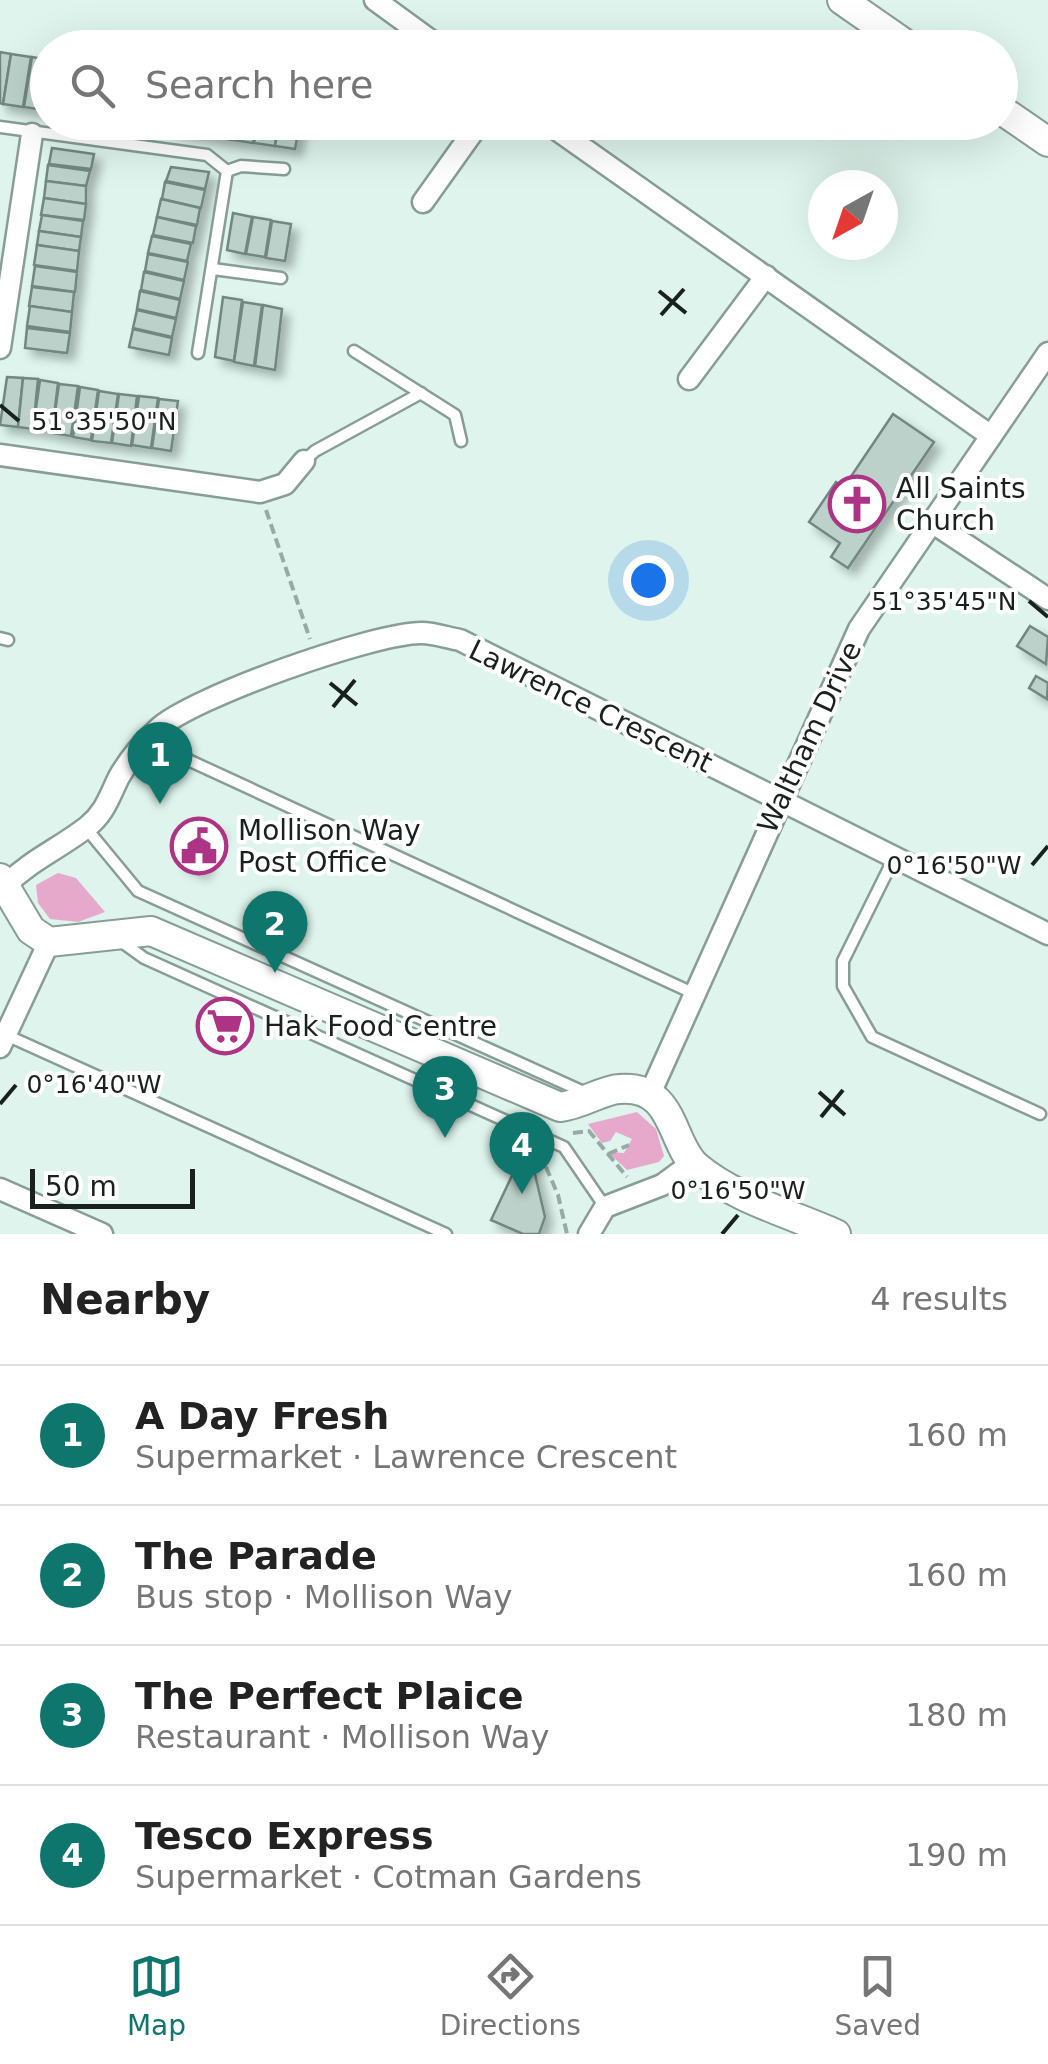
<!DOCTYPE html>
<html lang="en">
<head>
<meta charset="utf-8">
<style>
  :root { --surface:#fff; --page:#f2f2f2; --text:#222; --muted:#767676; --line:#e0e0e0; --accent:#0f766e }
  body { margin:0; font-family:"DejaVu Sans",sans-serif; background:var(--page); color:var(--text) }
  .compass { position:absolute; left:808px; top:170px; width:90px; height:90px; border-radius:50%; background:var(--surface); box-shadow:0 10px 40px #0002; rotate:220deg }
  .scale { position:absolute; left:30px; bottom:25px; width:165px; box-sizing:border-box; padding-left:10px; border:5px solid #19211f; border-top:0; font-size:28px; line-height:35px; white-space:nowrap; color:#19211f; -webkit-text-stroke:8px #fff; paint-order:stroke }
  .you { position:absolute; left:648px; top:580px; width:35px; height:35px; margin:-25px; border:8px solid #fff; border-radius:50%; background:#1a73e8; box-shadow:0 0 0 15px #1a73e833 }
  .badge { display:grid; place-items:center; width:65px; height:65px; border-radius:50%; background:var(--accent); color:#fff; font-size:32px; font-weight:700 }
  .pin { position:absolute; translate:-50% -82px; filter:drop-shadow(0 2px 5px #0008) }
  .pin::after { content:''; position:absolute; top:52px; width:35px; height:30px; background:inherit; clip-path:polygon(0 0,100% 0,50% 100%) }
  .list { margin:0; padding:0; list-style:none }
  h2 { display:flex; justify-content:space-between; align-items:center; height:130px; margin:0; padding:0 40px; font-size:42px }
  h2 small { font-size:32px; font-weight:400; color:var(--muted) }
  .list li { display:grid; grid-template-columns:65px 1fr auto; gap:30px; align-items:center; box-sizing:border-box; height:140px; padding:0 40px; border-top:2px solid var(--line) }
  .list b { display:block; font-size:38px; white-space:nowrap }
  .list p { margin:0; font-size:32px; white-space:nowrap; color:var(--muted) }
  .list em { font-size:32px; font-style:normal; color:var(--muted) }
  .icon { flex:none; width:55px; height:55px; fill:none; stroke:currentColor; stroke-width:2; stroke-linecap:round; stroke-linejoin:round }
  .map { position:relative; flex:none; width:1048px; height:1234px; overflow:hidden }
  .search { position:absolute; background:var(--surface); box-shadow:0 10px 40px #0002; left:30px; right:30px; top:30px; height:110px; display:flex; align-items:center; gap:25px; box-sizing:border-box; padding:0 35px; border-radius:55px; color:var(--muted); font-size:38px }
  .sheet { height:690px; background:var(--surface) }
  nav { display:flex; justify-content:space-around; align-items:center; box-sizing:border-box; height:140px; border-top:2px solid var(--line); background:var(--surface); font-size:28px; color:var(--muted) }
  nav a { display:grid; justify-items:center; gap:5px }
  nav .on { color:var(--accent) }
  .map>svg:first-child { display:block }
  .green { fill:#e6a9cc }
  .building { fill:#bbd1c9; stroke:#728780; stroke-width:2.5; filter:url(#shadow) }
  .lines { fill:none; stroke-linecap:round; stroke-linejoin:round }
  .lane-casing { stroke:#879d95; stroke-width:15 }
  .street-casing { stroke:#879d95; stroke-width:25 }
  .secondary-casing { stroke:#879d95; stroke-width:32 }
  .path { stroke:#99aaa4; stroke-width:4; stroke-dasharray:10 5; stroke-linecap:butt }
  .lane { stroke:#fff; stroke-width:10 }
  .street { stroke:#fff; stroke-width:20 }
  .secondary { stroke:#fff; stroke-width:28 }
  .ticks { fill:none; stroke:#19211f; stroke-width:4 }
  .labels { text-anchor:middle; stroke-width:8; stroke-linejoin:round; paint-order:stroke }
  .poi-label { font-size:28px; fill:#19211f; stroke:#fff; text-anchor:start }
  .street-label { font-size:28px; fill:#19211f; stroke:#fff }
  .ticks-label { font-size:25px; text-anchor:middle; fill:#19211f; stroke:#fff; stroke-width:8; stroke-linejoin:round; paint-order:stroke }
</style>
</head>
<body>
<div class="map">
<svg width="1048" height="1234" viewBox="0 0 1048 1234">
  <defs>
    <filter id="shadow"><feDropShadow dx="7" dy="7" stdDeviation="5" flood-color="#0004"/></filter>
  </defs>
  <rect width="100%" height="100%" fill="#def4ec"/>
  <g class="green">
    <path d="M58,873L76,878L105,912L78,922L50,919L38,903L36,885Z"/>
    <path d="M637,1112L656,1129L664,1156L659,1162L627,1170L608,1152L624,1153L632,1139L616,1132L610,1141L602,1143L588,1124Z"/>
  </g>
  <g class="building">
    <path d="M0,52L11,54L3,104L0,103Z"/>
    <path d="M11,54L31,57L23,107L3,104Z"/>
    <path d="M32,57L48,60L44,110L24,107Z"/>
    <path d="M172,122H192L191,133L171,129Z"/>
    <path d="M193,122H214L211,136L191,133Z"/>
    <path d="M214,122H235L232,140L212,137Z"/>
    <path d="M236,122H257L253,143L233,140Z"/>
    <path d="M258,122H278L275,146L254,143Z"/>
    <path d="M279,122H300L295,149L275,146Z"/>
    <path d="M52,148L94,154L91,169L49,164Z"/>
    <path d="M48,165L90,171L86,186L46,181Z"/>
    <path d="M171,167L209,172L205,189L166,181Z"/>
    <path d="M46,181L86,186V204L44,198Z"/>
    <path d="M165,182L205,190L201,208L162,199Z"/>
    <path d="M44,198L86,204L84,220L41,215Z"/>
    <path d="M161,199L200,208L197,225L157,217Z"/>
    <path d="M233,213L252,217L245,254L227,250Z"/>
    <path d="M42,215L83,221L81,237L39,231Z"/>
    <path d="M157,217L196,226L193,243L153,235Z"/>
    <path d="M253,217L271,220L265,257L246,254Z"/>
    <path d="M272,221L291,224L285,261L266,258Z"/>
    <path d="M39,231L81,237L79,251L37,245Z"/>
    <path d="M152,236L191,244L187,261L148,253Z"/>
    <path d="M37,245L79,251L77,271L34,265Z"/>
    <path d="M148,254L188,262L184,280L145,271Z"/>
    <path d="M35,266L77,272L75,292L32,286Z"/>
    <path d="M144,272L184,281L180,299L141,290Z"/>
    <path d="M32,287L74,292L72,312L29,306Z"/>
    <path d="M140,291L180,300L176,318L137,309Z"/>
    <path d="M223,297L242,300L234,361L215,357Z"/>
    <path d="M243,302L262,305L254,366L234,362Z"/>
    <path d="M263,305L282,309L275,370L255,366Z"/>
    <path d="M30,306L72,312L70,332L27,326Z"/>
    <path d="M137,310L176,319L172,337L133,328Z"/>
    <path d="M27,328L70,333L67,353L25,348Z"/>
    <path d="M133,329L172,338L169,355L129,347Z"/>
    <path d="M7,377L23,378L18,427L0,425Z"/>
    <path d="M23,378L38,379L33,429L18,427Z"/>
    <path d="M40,380L58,383L52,432L33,429Z"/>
    <path d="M59,384L78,386L71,436L52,433Z"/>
    <path d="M80,387L98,390L91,440L73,437Z"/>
    <path d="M99,391L118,394L111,443L92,441Z"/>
    <path d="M119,394L137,396L131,446L112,443Z"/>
    <path d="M139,396L158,398L151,448L132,445Z"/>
    <path d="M159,399L178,401L171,451L152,448Z"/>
    <path d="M893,414L934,442L848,568L831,557L840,543L809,522L836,482L841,486L850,478Z"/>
    <path d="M1030,626L1048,637L1046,664L1017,646Z"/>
    <path d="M1036,676L1048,683L1047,699L1029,688Z"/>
    <path d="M198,820L219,829L201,872L179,862Z"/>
    <path d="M518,1163L534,1170L545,1217L539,1234H523L491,1220Z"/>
  </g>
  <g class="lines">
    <g class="lane-casing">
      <g id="lane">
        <path d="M0,127L207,155L227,171L198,353"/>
        <path d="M227,171L241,166L284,169"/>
        <path d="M213,269L281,278"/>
        <path d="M354,351L455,415L461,441"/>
        <path d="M304,461L315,451L421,393"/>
        <path d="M0,638L8,640"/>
        <path d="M147,741L695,994"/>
        <path d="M86,828L138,891L586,1093"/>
        <path d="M894,858L843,961V986L872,1037L1040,1114"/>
        <path d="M119,940L144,958L564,1147L605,1207"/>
        <path d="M6,1035L446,1234"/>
      </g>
    </g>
    <g class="street-casing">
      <g id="street">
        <path d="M375,0L441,48"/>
        <path d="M546,122L991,436"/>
        <path d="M423,202L480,122"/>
        <path d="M0,348L32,134"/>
        <path d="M689,379L766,276"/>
        <path d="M0,455L260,492L285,484L304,461"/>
        <path d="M933,523L1048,599"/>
        <path d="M6,885C31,860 60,848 87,827C105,813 109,797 119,777C128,761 144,742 158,729C190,698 376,632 422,633C434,633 448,638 460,640L1048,934"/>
        <path d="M0,1047L49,942"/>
        <path d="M649,1096L859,629L1048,353"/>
        <path d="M0,1189L102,1234"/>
        <path d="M589,1234L605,1207L662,1185L692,1163"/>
      </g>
    </g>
    <g class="secondary-casing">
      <g id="secondary">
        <path d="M842,0L911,48"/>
        <path d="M1000,109L1048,142"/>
        <path d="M0,878L31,930L49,942L151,931L560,1107C581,1105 602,1090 619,1089C675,1084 670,1143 696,1166C733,1198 791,1214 836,1234"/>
      </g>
    </g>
    <g class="path">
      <path d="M266,510L310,639"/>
      <path d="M573,1133L589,1131L627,1177"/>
      <path d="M540,1153L558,1195L567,1234"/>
      <path d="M608,1154L629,1145"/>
    </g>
    <use href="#lane" class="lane"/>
    <use href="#street" class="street"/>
    <use href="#secondary" class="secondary"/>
  </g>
  <path class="ticks" d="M659,291L686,313M661,315L684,289M0,405L19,421M1029,601L1048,617M330,683L357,705M333,707L355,680M1032,865L1048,846M819,1092L845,1115M0,1104L16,1085M821,1117L843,1090M722,1234L738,1215"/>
  <defs>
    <g id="church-ring" transform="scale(2.875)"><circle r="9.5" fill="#fff" stroke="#ad3385" stroke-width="1.5"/><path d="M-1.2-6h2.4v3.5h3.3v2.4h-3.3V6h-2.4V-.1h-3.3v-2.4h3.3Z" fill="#ad3385"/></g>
    <g id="civic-ring" transform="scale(2.875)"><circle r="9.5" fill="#fff" stroke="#ad3385" stroke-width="1.5"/><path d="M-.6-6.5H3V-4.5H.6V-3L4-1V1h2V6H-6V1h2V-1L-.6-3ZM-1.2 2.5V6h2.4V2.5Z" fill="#ad3385"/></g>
    <g id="supermarket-ring" transform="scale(2.875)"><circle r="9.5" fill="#fff" stroke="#ad3385" stroke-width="1.5"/><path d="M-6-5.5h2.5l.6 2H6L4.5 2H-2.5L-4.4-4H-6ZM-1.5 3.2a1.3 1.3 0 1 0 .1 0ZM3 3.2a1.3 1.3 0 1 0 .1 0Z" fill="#ad3385"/></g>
  </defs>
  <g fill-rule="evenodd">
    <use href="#church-ring" x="857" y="504"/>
    <use href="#civic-ring" x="199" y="846"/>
    <use href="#supermarket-ring" x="225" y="1026"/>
  </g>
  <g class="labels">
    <g class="poi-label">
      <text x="896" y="498">All Saints<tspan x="896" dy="32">Church</tspan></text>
      <text x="238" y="840">Mollison Way<tspan x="238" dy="32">Post Office</tspan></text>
      <text x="264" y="1036">Hak Food Centre</text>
    </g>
    <g class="street-label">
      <text transform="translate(591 706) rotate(26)" y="10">Lawrence Crescent</text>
      <text transform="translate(809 737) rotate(-65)" y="10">Waltham Drive</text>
    </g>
  </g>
  <g class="ticks-label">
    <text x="104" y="430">51°35'50"N</text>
    <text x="944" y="610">51°35'45"N</text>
    <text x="954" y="874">0°16'50"W</text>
    <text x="94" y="1093">0°16'40"W</text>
    <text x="738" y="1199">0°16'50"W</text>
  </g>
</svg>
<svg class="compass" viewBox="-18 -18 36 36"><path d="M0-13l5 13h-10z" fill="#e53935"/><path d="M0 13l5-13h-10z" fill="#767676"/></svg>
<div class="scale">50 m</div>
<div class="you"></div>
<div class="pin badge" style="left:160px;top:804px">1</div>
<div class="pin badge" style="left:275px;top:973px">2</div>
<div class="pin badge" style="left:445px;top:1138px">3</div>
<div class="pin badge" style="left:522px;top:1194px">4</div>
<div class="search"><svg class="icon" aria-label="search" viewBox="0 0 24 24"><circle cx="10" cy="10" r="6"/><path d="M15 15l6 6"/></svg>Search here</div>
</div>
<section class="sheet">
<h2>Nearby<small>4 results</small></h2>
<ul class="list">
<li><span class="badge">1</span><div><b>A Day Fresh</b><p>Supermarket · Lawrence Crescent</p></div><em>160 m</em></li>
<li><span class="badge">2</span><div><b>The Parade</b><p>Bus stop · Mollison Way</p></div><em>160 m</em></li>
<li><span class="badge">3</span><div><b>The Perfect Plaice</b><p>Restaurant · Mollison Way</p></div><em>180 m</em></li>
<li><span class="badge">4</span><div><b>Tesco Express</b><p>Supermarket · Cotman Gardens</p></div><em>190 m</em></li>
</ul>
</section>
<nav>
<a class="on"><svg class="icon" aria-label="map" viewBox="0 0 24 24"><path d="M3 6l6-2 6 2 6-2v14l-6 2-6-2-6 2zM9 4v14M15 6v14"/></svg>Map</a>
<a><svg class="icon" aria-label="directions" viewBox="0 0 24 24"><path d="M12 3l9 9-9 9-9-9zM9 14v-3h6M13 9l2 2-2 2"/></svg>Directions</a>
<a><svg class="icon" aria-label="saved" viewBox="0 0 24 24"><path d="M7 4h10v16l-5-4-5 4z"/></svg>Saved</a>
</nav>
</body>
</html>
